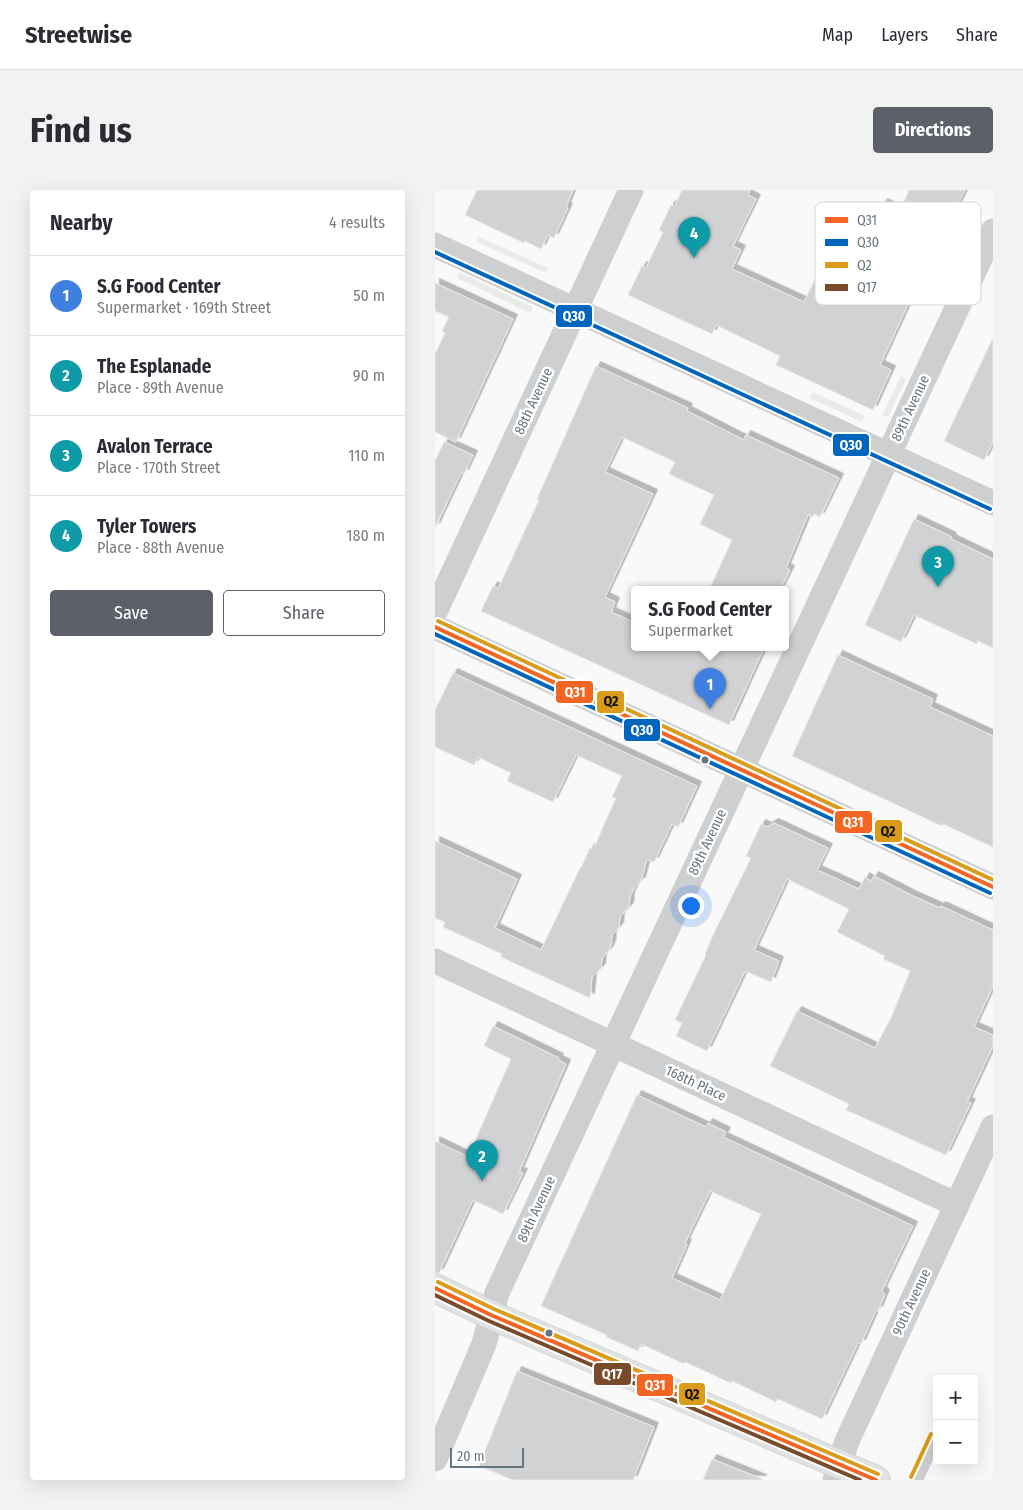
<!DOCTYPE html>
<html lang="en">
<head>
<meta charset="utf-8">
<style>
  :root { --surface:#fff; --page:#f2f2f3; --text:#2b2b33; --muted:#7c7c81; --line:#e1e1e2; --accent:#5c6169 }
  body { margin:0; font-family:"Fira Sans Condensed",sans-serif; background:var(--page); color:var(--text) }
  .controls { position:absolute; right:15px; bottom:15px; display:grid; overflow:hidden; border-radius:5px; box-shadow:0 5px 20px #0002 }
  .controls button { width:45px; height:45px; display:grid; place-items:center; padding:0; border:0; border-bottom:1px solid var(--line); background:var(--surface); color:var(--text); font:25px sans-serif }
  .scale { position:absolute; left:15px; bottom:12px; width:74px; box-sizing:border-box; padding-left:5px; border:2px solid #657683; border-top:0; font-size:14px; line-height:18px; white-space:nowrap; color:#657683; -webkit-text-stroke:4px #fff; paint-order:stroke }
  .you { position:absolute; left:255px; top:715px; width:18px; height:18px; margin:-12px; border:4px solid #fff; border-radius:50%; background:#1a73e8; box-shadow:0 0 0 8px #1a73e833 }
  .badge { display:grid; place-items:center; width:32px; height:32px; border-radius:50%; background:var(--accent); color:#fff; font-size:16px; font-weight:700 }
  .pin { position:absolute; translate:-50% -41px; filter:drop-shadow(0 1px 2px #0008) }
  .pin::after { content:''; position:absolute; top:26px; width:18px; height:15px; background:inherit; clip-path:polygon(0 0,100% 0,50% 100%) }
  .popup { position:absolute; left:196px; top:396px; width:158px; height:65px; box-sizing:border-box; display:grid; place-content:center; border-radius:5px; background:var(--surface); filter:drop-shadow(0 1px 4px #0005); font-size:16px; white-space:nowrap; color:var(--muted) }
  .popup b { font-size:19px; color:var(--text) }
  .popup::after { content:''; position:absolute; left:50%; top:100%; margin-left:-10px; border:10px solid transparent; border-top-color:var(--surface) }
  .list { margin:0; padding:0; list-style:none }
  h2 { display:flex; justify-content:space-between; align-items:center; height:65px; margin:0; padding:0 20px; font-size:21px }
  h2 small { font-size:16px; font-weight:400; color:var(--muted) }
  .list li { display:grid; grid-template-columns:32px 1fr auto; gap:15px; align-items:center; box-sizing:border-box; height:80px; padding:0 20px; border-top:1px solid var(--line) }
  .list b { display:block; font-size:19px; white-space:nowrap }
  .list p { margin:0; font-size:16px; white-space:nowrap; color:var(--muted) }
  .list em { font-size:16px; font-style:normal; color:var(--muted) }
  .actions { display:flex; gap:10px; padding:15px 20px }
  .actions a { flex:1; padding:11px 0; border:1px solid var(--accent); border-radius:5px; text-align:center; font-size:18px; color:var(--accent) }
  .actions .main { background:var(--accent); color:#fff }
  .map { position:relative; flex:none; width:558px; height:1290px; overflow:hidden; border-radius:5px }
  header { display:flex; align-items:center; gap:30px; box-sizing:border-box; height:70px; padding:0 25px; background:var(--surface); border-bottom:1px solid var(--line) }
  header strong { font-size:24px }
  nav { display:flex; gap:28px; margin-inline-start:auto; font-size:18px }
  .intro { display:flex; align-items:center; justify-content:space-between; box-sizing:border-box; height:120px; padding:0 30px }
  h1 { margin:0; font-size:35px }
  .button { padding:12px 22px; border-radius:5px; background:var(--accent); color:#fff; font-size:18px; font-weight:700 }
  main { display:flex; gap:30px; padding:0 30px }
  aside { flex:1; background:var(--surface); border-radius:5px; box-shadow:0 5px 20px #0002 }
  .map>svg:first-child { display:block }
  .green { fill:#e8ebe6 }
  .building { fill:#d0d2d3; stroke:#e8e8e8; fill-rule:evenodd; filter:url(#shadow) }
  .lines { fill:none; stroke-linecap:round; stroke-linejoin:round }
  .primary-casing { stroke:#d5d6d7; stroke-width:30 }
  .lane { stroke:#cecfd0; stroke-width:12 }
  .street { stroke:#cecfd0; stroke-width:25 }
  .primary { stroke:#e1e2e2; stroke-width:28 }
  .bus-1-casing { stroke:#fff; stroke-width:8 }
  .bus-2-casing { stroke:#fff; stroke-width:8 }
  .bus-3-casing { stroke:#fff; stroke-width:8 }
  .bus-4-casing { stroke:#fff; stroke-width:8 }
  .bus-1 { stroke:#f26522; stroke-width:4 }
  .bus-2 { stroke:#0065bd; stroke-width:4 }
  .bus-3 { stroke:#da9c1a; stroke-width:4 }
  .bus-4 { stroke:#7a4b2a; stroke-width:4 }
  .bus-dot { fill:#657683; stroke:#fff; stroke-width:2 }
  .labels { text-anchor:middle; stroke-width:5; stroke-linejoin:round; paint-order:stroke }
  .street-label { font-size:14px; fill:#657683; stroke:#fff }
  .key { fill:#fff; stroke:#d1d6da; stroke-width:1 }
  .key-label { font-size:14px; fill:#657683 }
  .line-badge { stroke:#fff; stroke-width:2 }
  .badge-label { font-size:14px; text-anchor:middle; font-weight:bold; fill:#fff }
  .pale-badge-label { font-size:14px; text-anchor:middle; font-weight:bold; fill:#111 }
</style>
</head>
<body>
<header>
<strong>Streetwise</strong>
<nav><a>Map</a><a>Layers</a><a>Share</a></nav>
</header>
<div class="intro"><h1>Find us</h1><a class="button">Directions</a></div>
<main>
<aside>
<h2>Nearby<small>4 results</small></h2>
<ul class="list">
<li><span class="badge" style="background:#3f7fe0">1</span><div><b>S.G Food Center</b><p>Supermarket · 169th Street</p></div><em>50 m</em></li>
<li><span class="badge" style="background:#0f9aa8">2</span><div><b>The Esplanade</b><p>Place · 89th Avenue</p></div><em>90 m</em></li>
<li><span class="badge" style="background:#0f9aa8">3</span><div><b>Avalon Terrace</b><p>Place · 170th Street</p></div><em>110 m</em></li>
<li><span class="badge" style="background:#0f9aa8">4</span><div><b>Tyler Towers</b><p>Place · 88th Avenue</p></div><em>180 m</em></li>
</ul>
<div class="actions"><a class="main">Save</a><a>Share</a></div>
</aside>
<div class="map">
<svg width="558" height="1290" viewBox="0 0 558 1290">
  <defs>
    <filter id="shadow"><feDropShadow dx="4.5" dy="-4.5" stdDeviation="0" flood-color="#0004"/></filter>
  </defs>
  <rect width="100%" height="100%" fill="#f9f9f9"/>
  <g class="green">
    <path d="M42,46L113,78L111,83L42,52Z"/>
    <path d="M24,82L98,117L95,123L22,88Z"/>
    <path d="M466,186L471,189L453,227L447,225Z"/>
    <path d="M378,202L430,226L427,232L375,208Z"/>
  </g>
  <g class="building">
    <path d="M42,0H138L131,17L133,18L119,48L113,45L106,59L90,51L89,53L30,25Z"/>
    <path d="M247,0H315L313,5L321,9L298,56L306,60L297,79L369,112L387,75L420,89L440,47L434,45L448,13L465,21L474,0H530L513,35L510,34L445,175L456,180L438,220L341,175L345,166L281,135L277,144L193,105L207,76L211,78L228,42L224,40L236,15L240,16Z"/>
    <path d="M0,93L78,129L21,252L0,242V164L10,143L7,141L14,127L0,121Z"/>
    <path d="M558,148V252L549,270L509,251Z"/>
    <path d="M161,176L253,218L252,221L309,250L311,245L404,288L385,327L379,324L378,327L373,325L351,378L355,380L345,400H274L297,350L265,334L279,305L234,284L240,272L187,247L170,282L218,304L170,407L180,412L176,422L200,433V458H329L294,535L46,421L58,396L63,399L104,310L102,309Z"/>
    <path d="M9,252L38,265L29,284L26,283L0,338V271Z"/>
    <path d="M479,329L517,347L516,349L558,369V458L543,451L542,454L479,425L466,452L430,435Z"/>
    <path d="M403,465L498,509L495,517L558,546V657L508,634L507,636L357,566Z"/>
    <path d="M18,483L262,596L243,637L237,634L219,672L212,669L206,691L200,696L195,706L194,717L185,727L184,737L177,745L176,755L174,760L167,768L166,778L157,787L155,808L66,767L67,764L8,737L10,732L0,728V651L82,689L60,738L106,760L145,678H146L155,658L158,660L169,635L181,608L177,607L187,586L141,565L118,612L72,591L76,583L43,567L39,575L0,557V520Z"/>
    <path d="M339,633L393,658L382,680L424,699L430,687L436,691L439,686L478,706L505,718L506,716L558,740V796L539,837L558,845V856L532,912L536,913L511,965L411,920L414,914L335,876L362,821L440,858L456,828L475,781L448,769L450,766L402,742L414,719L352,689L319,760L344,771L336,792L310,781L272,861L241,846L247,833L240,830L271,765L270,764L279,743L316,668L311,666L326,634L332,637Z"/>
    <path d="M58,836L124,868L123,870L131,874L84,982L88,983L68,1024L38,1010L4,1083H0V951L33,967L76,869L49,856Z"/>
    <path d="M202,905L271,937L273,933L291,942L288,947L478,1036L447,1101L450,1104L443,1121L441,1120L426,1154L423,1153L387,1229L343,1209L341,1212L297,1191L296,1193L250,1172L249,1174L206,1154L203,1161L171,1147L172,1145L106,1116ZM275,1001L326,1024L285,1110L237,1088L252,1054L250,1053Z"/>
    <path d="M82,1181L219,1237L198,1290H78L44,1276Z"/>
    <path d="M277,1269L327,1289V1290H268Z"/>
  </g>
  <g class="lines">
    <g class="primary-casing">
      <path id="primary" d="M0,1098L56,1125L441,1290"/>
    </g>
    <path class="lane" d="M482,1290L502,1247"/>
    <g class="street">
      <path d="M0,55L558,313"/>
      <path d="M0,422L196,0"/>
      <path d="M0,437L558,697"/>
      <path d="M0,771L522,1015"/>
      <path d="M0,1269L49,1154L62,1103L558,41"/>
      <path d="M400,1290L412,1251L558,937"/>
    </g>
    <use href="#primary" class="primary"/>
    <g class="bus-1-casing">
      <g id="bus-1">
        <path d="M0,437L558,697"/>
        <path d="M0,1098L56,1125L441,1290"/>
      </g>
    </g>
    <g class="bus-2-casing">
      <g id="bus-2">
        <path d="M0,62L555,319"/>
        <path d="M0,444L555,703"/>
      </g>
    </g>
    <g class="bus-3-casing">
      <g id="bus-3">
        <path d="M3,431L558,690"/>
        <path d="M3,1092L59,1119L443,1284"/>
        <path d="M476,1287L496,1244"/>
      </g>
    </g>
    <g class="bus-4-casing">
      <path id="bus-4" d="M0,1105L54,1131L425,1290"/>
    </g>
    <use href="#bus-1" class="bus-1"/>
    <use href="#bus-2" class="bus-2"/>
    <use href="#bus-3" class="bus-3"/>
    <use href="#bus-4" class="bus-4"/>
  </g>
  <g class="bus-dot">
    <circle cx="270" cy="570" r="4.5"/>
    <circle cx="114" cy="1143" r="4.5"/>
  </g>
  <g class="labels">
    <g class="street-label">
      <text transform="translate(98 211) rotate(-65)" y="5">88th Avenue</text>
      <text transform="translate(475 218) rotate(-65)" y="5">89th Avenue</text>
      <text transform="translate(272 652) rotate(-65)" y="5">89th Avenue</text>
      <text transform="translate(261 893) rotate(25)" y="5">168th Place</text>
      <text transform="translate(101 1019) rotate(-65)" y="5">89th Avenue</text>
      <text transform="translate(476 1112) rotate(-65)" y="5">90th Avenue</text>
    </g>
  </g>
  <rect x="380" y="12" width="166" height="103" rx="8" class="key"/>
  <rect x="390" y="27" width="23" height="6" fill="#f26522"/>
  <rect x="390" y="49" width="23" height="7" fill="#0065bd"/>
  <rect x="390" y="72" width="23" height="6" fill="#da9c1a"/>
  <rect x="390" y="94" width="23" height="7" fill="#7a4b2a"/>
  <g class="key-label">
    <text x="422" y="35">Q31</text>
    <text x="422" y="57">Q30</text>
    <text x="422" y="80">Q2</text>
    <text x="422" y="102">Q17</text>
  </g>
  <g class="line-badge">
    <rect x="120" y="114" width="38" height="24" rx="5" fill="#0065bd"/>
    <rect x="397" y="243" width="38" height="24" rx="5" fill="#0065bd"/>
    <rect x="120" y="490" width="39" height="24" rx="5" fill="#f26522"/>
    <rect x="161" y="500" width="29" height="24" rx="5" fill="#da9c1a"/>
    <rect x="188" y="528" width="38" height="24" rx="5" fill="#0065bd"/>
    <rect x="399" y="620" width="39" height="24" rx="5" fill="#f26522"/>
    <rect x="439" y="629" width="29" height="24" rx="5" fill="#da9c1a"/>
    <rect x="158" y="1172" width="39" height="24" rx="5" fill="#7a4b2a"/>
    <rect x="201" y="1183" width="38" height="24" rx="5" fill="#f26522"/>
    <rect x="243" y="1192" width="28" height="24" rx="5" fill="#da9c1a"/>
  </g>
  <g class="badge-label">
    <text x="139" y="131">Q30</text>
    <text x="416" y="260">Q30</text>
    <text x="140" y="507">Q31</text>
    <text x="207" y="545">Q30</text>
    <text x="418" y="637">Q31</text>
    <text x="177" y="1189">Q17</text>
    <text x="220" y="1200">Q31</text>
  </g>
  <g class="pale-badge-label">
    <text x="176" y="516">Q2</text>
    <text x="453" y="646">Q2</text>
    <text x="257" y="1209">Q2</text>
  </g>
</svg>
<div class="controls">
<button>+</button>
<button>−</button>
</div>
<div class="scale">20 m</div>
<div class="you"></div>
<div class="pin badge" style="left:275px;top:519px;background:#3f7fe0">1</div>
<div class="popup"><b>S.G Food Center</b>Supermarket</div>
<div class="pin badge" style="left:47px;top:991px;background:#0f9aa8">2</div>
<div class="pin badge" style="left:503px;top:397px;background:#0f9aa8">3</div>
<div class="pin badge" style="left:259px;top:68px;background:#0f9aa8">4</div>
</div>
</main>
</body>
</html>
